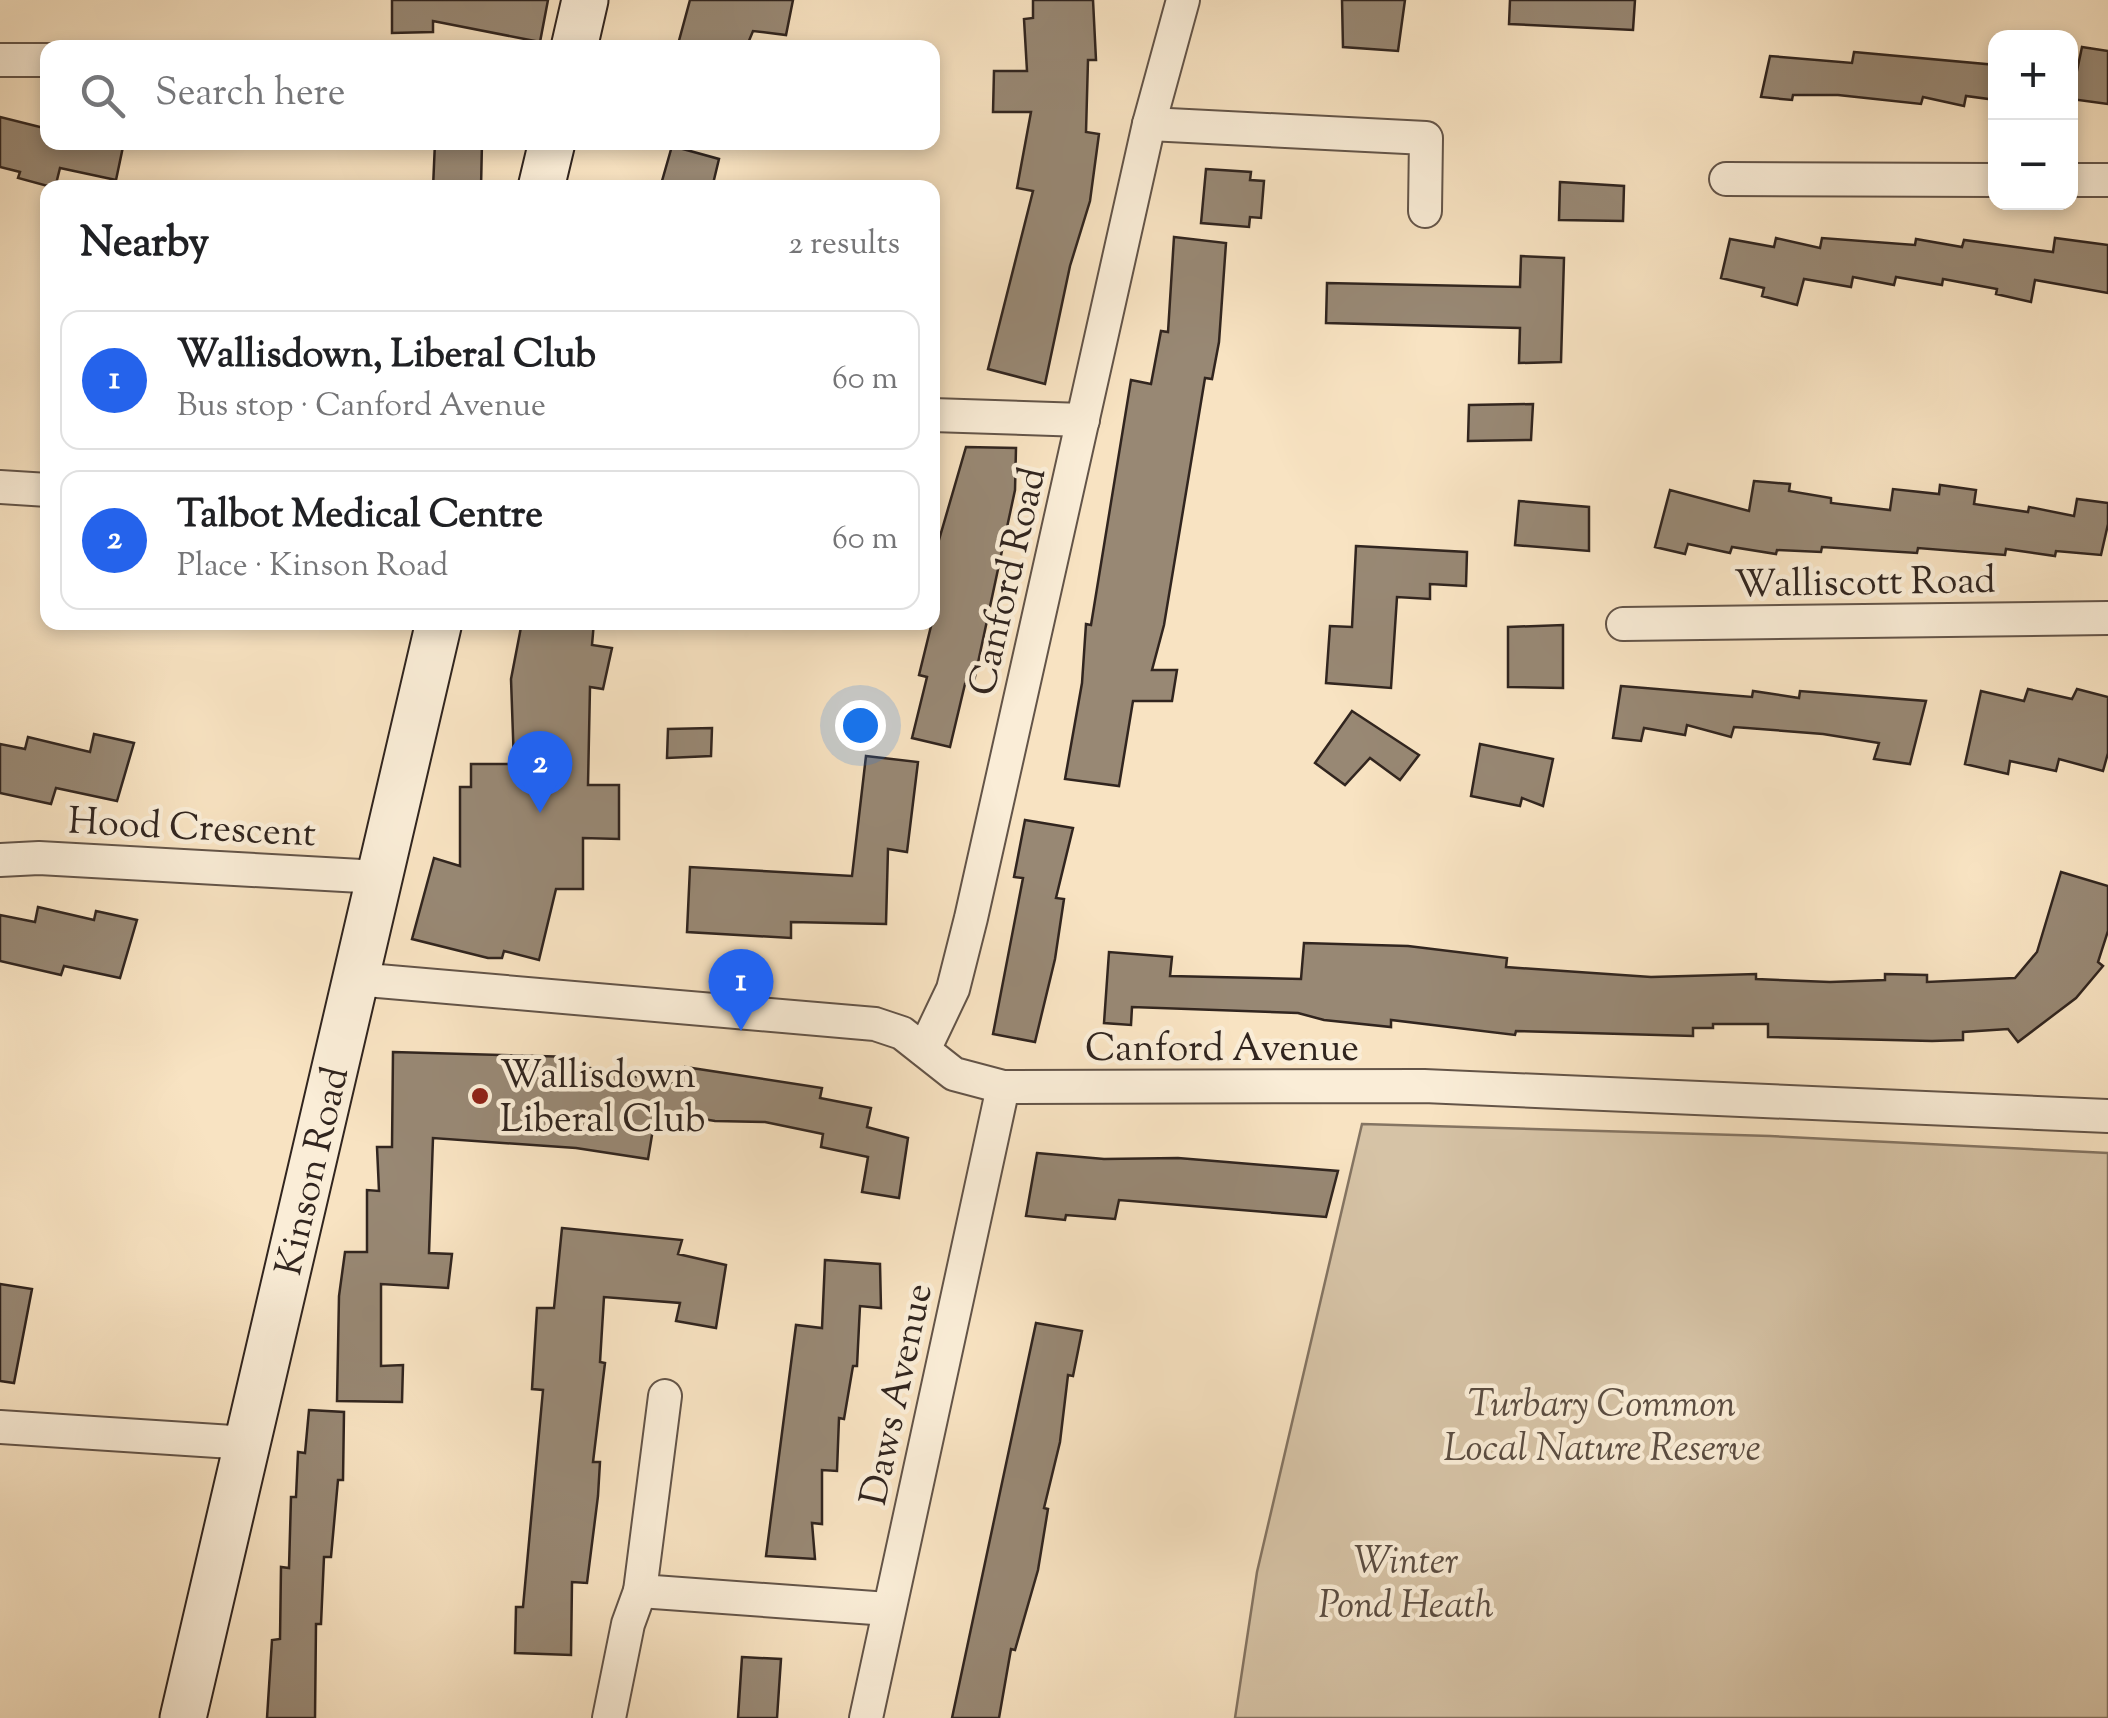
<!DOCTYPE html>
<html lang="en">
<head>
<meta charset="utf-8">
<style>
  :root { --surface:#fff; --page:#f2f2f2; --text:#202124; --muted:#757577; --line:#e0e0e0; --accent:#2563eb }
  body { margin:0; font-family:"Sorts Mill Goudy",serif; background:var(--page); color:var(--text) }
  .controls { position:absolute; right:30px; top:30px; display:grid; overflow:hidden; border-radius:20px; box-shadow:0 5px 15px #0003 }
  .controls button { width:90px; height:90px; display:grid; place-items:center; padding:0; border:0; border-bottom:2px solid var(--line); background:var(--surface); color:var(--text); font:50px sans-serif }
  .you { position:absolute; left:860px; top:725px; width:35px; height:35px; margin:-25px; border:8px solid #fff; border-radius:50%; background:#1a73e8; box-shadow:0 0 0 15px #1a73e833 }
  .badge { display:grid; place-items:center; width:65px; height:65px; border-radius:50%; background:var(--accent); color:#fff; font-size:32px; font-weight:700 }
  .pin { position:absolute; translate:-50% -82px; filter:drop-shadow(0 2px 5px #0008) }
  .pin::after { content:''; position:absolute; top:52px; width:35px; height:30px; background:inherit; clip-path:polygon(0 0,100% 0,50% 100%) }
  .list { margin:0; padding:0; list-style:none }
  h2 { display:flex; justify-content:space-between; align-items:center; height:130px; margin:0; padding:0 40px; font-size:42px }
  h2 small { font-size:32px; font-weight:400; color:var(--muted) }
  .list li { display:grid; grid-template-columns:65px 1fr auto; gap:30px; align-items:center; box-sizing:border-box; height:140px; margin:0 20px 20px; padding:0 20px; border:2px solid var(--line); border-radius:20px }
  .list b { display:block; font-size:38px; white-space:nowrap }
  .list p { margin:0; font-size:32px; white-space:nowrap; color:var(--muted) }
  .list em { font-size:32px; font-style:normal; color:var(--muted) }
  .icon { flex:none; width:55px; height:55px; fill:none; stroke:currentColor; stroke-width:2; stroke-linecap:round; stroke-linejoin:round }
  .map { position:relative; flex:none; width:2108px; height:1718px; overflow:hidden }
  .search { position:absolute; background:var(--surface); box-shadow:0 5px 15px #0003; left:40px; top:40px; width:900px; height:110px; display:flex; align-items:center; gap:25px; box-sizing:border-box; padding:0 35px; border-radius:20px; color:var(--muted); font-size:38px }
  .panel { position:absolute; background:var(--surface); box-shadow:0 5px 15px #0003; left:40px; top:180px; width:900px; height:450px; border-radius:20px }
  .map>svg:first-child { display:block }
  .green { fill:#d6c3a6; stroke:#847462; stroke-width:2.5 }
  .building { fill:#988874; stroke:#31251f; stroke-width:2.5 }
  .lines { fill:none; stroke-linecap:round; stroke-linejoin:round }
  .street-casing { stroke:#635448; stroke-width:36 }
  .secondary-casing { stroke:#31251f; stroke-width:49 }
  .street { stroke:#faedd7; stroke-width:32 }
  .secondary { stroke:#faedd7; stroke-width:45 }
  .poi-dot { fill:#8f2418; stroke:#faedd7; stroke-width:4 }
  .labels { text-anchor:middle; stroke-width:9; stroke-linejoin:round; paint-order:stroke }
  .street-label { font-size:38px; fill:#31251f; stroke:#faedd7 }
  .poi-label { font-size:38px; fill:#31251f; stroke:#faedd7; text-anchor:start }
  .park-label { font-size:38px; font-style:italic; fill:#5a4c41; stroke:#faedd7 }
</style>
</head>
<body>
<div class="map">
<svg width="2108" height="1718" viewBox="0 0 2108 1718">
  <rect width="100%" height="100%" fill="#f8e3c2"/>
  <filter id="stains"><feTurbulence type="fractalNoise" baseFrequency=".002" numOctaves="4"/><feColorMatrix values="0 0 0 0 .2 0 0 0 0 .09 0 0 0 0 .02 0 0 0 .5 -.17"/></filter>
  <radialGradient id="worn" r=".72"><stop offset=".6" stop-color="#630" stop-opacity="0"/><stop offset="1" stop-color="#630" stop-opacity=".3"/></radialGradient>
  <path class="green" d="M1362,1124L1770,1136L2108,1153V1718H1235L1257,1572Z"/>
  <g class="building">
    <path d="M392,0H548L540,42L433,21V32L392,33Z"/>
    <path d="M690,0H793L786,35L753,31L746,48H677Z"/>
    <path d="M1033,0H1093L1096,60H1088L1086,132L1099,134L1090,201L1070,266L1045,384L988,369L1033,191L1017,188L1031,112H993L994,71H1027L1024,19L1033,18Z"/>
    <path d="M1342,0H1405L1398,51L1343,47Z"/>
    <path d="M1510,0H1635L1633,30L1509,24Z"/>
    <path d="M2082,47L2108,51V104L2071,99Z"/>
    <path d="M1854,52L1996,65V100L1966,96L1964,106L1923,97L1921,104L1838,95H1793L1792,100L1761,97L1770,56L1852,63Z"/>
    <path d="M0,117L48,129V142H124L116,180L60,168L55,188L18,178L20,172L0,167Z"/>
    <path d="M435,142H482L481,188H433Z"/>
    <path d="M672,146L719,159L712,188H660Z"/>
    <path d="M1206,169L1251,172L1250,180L1264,181L1261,218L1250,217L1249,227L1201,223Z"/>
    <path d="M1560,182L1624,186L1623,221L1559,220Z"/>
    <path d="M1174,237L1226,243L1219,342L1212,379L1205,378L1164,625L1152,670H1177L1172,701H1133L1119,786L1065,779L1082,683L1086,624L1091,625L1131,380L1151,384L1161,331L1168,332Z"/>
    <path d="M1776,238L1820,248L1822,238L1915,245L1916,239L1962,247L1964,240L2053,252L2055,238L2108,245V293L2035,280L2031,302L1996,294L1997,289L1943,279L1942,285L1896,277L1894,285L1853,277L1851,287L1804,279L1797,305L1762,296L1764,288L1721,278L1730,239L1774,247Z"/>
    <path d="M1521,256L1564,258L1561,362L1519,363L1520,328L1326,323L1327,283L1520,287Z"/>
    <path d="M1533,404L1531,440L1468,441L1469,405Z"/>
    <path d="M966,447L1016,448L1015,490L973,686L965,684L950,747L912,738L927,677L919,675L932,622L934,557Z"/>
    <path d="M1754,481L1790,484L1789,491L1831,498V503L1890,510L1893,489L1939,494L1940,485L1976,490L1974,504L2028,512L2029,507L2074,516L2077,499L2108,503V524L2101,555L2056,551L2055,556L2006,549L2005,555L1918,548L1917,553L1822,547L1821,552L1777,550L1776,554L1732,547L1730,553L1688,544L1685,554L1655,547L1670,490L1749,511Z"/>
    <path d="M1519,501L1589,507V551L1515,545Z"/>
    <path d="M1356,546L1467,552L1466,586L1430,584V599L1397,597L1391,688L1326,683L1330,626L1352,627Z"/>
    <path d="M522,622H594L592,645L612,648L603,689L590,687L588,785H619V839L583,838V889H556L539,960L504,951L502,958H488L412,939L434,858L460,866V787H471V764H514L511,679Z"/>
    <path d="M1563,625V688L1508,687V627Z"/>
    <path d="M1621,686L1752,697L1753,691L1799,698L1800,691L1926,701L1910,764L1874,759L1879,743L1823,734L1734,727L1731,737L1687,725L1685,735L1644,728L1641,741L1613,738Z"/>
    <path d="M2028,689L2072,699L2077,689L2108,697V753L2103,771L2059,759L2056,771L2010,761L2008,774L1965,764L1981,691L2024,701Z"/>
    <path d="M1352,711L1419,755L1400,780L1370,758L1345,785L1315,763Z"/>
    <path d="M712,728L711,756L667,758L668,729Z"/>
    <path d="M94,734L134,743L117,801L56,788L51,804L0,793V744L25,749L28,737L90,752Z"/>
    <path d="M1480,744L1553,759L1543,806L1522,798L1520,806L1471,796Z"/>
    <path d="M866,756L918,762L907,852L888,849L886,924L791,922V938L687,932L690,867L852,876Z"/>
    <path d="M1025,820L1073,828L1056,898L1064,899L1055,959L1035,1042L993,1034L1023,878L1014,877Z"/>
    <path d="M2061,872L2108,886V931L2098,962L2103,966L2076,998L2018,1042L2008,1029L1963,1032V1040L1932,1041L1768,1037V1024H1713V1028H1693V1036L1516,1031L1515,1035L1391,1020V1027L1324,1020L1298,1013L1132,1007L1131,1025L1104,1023L1109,952L1172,957L1170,976L1301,979L1304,943L1408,946L1507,958L1506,967L1651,977L1756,974V979L1830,982L1885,980V974L1927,975V982L2015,978L2037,952Z"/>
    <path d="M38,907L94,920L96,911L137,920L120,978L64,966L61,975L0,961V915L35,922Z"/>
    <path d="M393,1052L575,1057L574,1065L681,1085L685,1067L822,1088L820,1098L871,1108L867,1127L908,1138L899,1198L862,1192L868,1157L821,1147L823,1134L765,1122L715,1121L656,1111L648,1159L576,1148L433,1138L429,1253L452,1254L448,1288L381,1284V1366L403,1365L402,1402L337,1401L339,1296L345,1252H367V1190L379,1191L377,1147H392Z"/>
    <path d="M1037,1153L1104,1159L1178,1158L1338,1171L1326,1217L1119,1200L1115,1219L1066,1215L1065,1220L1026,1216Z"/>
    <path d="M562,1228L682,1240L678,1254L726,1265L716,1328L676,1321L680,1303L604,1297L600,1362L605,1363L593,1462H600L598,1496L587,1583L572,1582L571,1655L515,1653L516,1607H523L543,1390L532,1389L537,1308H554Z"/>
    <path d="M825,1260L880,1264L881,1308L860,1306L857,1366H853L844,1419L839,1418L837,1471L822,1470V1524L812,1523L815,1559L766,1556L796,1325L822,1328Z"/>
    <path d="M0,1284L32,1289L14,1383L0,1381Z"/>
    <path d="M1036,1323L1082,1331L1073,1376L1068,1375L1060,1442L1044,1508L1048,1509L1038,1570L1015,1650L1011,1649L999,1718H952Z"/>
    <path d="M309,1410L344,1412L343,1480H338L331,1557H324L321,1624H316L315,1718H267L272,1640L280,1639L281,1567L289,1568L291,1497H296L298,1452L305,1453Z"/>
    <path d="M742,1657L781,1659L777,1718H738Z"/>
  </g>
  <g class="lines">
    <g class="street-casing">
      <g id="street">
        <path d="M0,60H48"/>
        <path d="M1149,124L1426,138L1425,211"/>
        <path d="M1726,179L1996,180"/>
        <path d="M2070,180H2108"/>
        <path d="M932,415L1083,420"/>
        <path d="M0,487L48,490"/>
        <path d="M1623,624L2108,618"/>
        <path d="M0,860L39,858L379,877"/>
        <path d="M355,979L875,1024L902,1033L954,1074L1003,1087L1424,1086L2108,1116"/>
        <path d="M924,1050L953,989L971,918L1149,124L1183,0"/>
        <path d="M665,1396L640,1591L888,1609"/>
        <path d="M0,1427L248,1443"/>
        <path d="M609,1718L628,1624L640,1591"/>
        <path d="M866,1718L1003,1087"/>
      </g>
    </g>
    <g class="secondary-casing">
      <g id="secondary">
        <path d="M574,48L585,0"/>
        <path d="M541,188L552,142"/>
        <path id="s1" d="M183,1718L439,622"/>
      </g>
    </g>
    <use href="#street" class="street"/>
    <use href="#secondary" class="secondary"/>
  </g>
  <circle class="poi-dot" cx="480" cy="1096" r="10"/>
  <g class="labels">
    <g class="street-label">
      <text transform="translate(1006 581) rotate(-77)" y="13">Canford Road</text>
      <text transform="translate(1865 581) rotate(-1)" y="13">Walliscott Road</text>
      <text transform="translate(192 826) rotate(3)" y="13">Hood Crescent</text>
      <text x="1222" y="1060">Canford Avenue</text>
      <text dy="13" stroke="none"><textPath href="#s1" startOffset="562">Kinson Road</textPath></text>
      <text transform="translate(895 1394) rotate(-78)" y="13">Daws Avenue</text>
    </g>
    <g class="poi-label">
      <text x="500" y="1087">Wallisdown<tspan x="500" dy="44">Liberal Club</tspan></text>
    </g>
    <g class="park-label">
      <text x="1602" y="1416">Turbary Common<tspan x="1602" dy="44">Local Nature Reserve</tspan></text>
      <text x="1406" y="1573">Winter<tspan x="1406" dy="44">Pond Heath</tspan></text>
    </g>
  </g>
  <rect width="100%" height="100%" filter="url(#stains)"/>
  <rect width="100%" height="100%" fill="url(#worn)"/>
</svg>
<div class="controls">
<button>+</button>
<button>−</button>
</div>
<div class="you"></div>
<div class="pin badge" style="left:741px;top:1031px">1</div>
<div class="pin badge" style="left:540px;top:813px">2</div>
<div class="search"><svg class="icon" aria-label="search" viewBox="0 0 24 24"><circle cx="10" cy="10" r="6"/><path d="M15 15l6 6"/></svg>Search here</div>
<section class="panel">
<h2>Nearby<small>2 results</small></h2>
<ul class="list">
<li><span class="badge">1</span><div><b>Wallisdown, Liberal Club</b><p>Bus stop · Canford Avenue</p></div><em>60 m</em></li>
<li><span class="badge">2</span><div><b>Talbot Medical Centre</b><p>Place · Kinson Road</p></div><em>60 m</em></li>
</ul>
</section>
</div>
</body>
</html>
